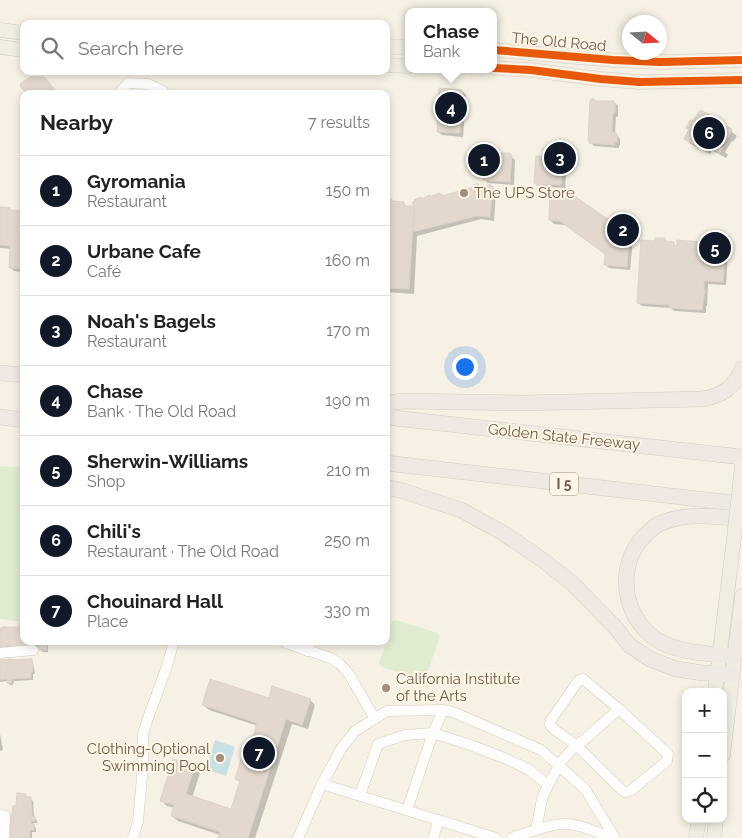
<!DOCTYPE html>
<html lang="en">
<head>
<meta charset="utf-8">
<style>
  :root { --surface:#fff; --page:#f2f2f2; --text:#222; --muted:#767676; --line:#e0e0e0; --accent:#111827 }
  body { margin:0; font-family:Raleway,sans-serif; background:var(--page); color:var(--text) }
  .controls { position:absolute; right:15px; bottom:15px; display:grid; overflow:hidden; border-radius:10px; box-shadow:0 2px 8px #0003 }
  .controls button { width:45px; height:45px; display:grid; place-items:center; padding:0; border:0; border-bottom:1px solid var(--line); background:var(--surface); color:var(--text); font:25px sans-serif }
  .compass { position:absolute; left:622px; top:15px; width:45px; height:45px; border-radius:50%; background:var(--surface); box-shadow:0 2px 8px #0003; rotate:108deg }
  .you { position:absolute; left:464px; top:366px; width:18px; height:18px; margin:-12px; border:4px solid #fff; border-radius:50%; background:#1a73e8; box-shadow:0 0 0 8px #1a73e833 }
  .badge { display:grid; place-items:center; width:32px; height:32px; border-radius:50%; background:var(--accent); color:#fff; font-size:16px; font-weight:700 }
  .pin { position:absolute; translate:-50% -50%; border:2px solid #fff; box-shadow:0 1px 5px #0006 }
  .popup { position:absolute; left:405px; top:8px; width:92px; height:65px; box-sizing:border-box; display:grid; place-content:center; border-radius:10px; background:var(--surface); filter:drop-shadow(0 1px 4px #0005); font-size:16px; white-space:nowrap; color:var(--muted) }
  .popup b { font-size:19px; color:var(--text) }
  .popup::after { content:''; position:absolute; left:50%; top:100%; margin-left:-10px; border:10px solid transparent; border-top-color:var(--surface) }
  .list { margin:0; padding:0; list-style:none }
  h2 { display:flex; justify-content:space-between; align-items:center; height:65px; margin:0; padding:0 20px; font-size:21px }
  h2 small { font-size:16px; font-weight:400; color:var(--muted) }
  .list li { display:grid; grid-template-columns:32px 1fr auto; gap:15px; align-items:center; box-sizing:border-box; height:70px; padding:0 20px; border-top:1px solid var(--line) }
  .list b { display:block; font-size:19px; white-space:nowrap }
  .list p { margin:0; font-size:16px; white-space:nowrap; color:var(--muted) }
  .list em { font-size:16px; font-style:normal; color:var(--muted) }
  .icon { flex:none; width:28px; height:28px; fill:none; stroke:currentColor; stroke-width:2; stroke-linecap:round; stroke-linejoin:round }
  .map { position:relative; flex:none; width:742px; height:838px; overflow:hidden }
  .search { position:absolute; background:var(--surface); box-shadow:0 2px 8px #0003; left:20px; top:20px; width:370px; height:55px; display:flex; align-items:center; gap:12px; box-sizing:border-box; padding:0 18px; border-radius:10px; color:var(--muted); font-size:19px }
  .panel { position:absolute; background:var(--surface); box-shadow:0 2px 8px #0003; left:20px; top:90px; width:370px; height:555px; border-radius:10px }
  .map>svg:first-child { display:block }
  .green { fill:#dfecd0 }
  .water { fill:#c8e1e4 }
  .shadow { fill:#0003 }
  .building { fill:#e2d8cd; stroke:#ded3c8 }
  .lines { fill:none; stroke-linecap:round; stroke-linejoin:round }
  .minor-casing { stroke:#d4cbc0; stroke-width:11 }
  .major-casing { stroke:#d4cbc3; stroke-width:15 }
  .highway-casing { stroke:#d4cbc3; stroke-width:16 }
  .minor { stroke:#fefdfb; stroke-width:10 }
  .major { stroke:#f1ede2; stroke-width:14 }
  .highway { stroke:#f0e8e2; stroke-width:15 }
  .major-bridge-casing { stroke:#d4cbc3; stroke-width:15; stroke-linecap:butt }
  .major-bridge { stroke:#f1ede2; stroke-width:14 }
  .cycleway-casing { stroke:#fff6e5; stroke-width:11 }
  .cycleway { stroke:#e8590c; stroke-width:8 }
  .poi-dot { fill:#a08e7e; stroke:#fff6e5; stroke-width:2 }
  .labels { text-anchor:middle; stroke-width:4; stroke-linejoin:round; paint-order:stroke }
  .shield { fill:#fff6e5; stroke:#9c8876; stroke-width:1 }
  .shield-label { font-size:14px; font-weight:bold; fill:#715947 }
  .street-label { font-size:15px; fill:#715947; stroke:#fff6e5 }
  .poi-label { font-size:15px; fill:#715947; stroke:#fff6e5; text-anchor:start }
</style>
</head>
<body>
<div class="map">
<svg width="742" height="838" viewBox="0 0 742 838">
  <rect width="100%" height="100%" fill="#f6f0e5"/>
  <g class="green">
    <path d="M0,466L24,467V622L0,619Z"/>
    <path d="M396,620L438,633L440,636L425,680L381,667L379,663L385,646L390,643L387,638L392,621Z"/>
  </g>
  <path class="water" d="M215,740L235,747L226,776L206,769Z"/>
  <g class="shadow">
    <path d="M462,91L466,95L463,137L442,135L438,132Z"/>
    <path d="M614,102L618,106V116L616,117L615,133L620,139V146H619V148L594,146L590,142Z"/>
    <path d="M719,121L737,136L733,142L732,141L725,152L728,155L726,158L712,150L710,154L691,144L685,138Z"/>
    <path d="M509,154L515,160L514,185L488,183L484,179V169Z"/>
    <path d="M563,159L567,163L565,188L546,187V188H541L535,183Z"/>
    <path d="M478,185L481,187L493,188L496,192L494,221L481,219L417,236L414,294L386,292V200H391L394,203H403L407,207L415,208L423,200L441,195L443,197L474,187Z"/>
    <path d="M570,191L574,197L616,226L630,225L634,229L630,270L609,268L605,264L606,254L565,225L554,224L550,220Z"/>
    <path d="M0,208L10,209L12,211L23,212L24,209V272L14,271L10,267L12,249L0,248Z"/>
    <path d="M664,239L668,243H673L678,248L699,243L703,247V249L724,248L728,252L726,285L708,284L707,306H706V313L674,311L671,308L642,306L638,303L653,242Z"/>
    <path d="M20,629L24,641H48V652H43L40,650V647L0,649V630Z"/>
    <path d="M31,661L33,663L35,674H33V680L14,681L13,685H10L8,683V681L0,682V662Z"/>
    <path d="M269,700H310L315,705L308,729L292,724L255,838H219L220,835L178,821L172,816L175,808L167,806L161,800L194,767L200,773L192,798L232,810L241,783L236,779L250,749L258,726L209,710L203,705Z"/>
    <path d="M0,734L3,750L0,751Z"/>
    <path d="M25,795L33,801L34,817L37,820V823H33V825L36,828V832H32V838H12L17,807Z"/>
  </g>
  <g class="building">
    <path d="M30,77H44L59,94H25L26,93L20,86H21L20,84Z"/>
    <path d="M439,88L462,90L460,133L437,132Z"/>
    <path d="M591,99H594L595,101H614V103H615V112L613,113L612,132H616V134H617V142H615V145L589,143V140H588L590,101Z"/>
    <path d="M700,110L720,120L719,122L732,129L728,138L726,137L720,147L723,148L720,153L707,146L704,150L684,139L689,129L686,128L690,120L693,121Z"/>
    <path d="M484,153H510V155H512L510,182L483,180L482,174L484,173H482L483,169H484L483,168L484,161H483Z"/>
    <path d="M536,156L563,158L561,185L542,184V185H536V183H534Z"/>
    <path d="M475,184H479V186L491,185V186L493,187L490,217L477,216L412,232L414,206L412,202L415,201L414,200L421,197L422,199H423V198L430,195L431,197L432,196L440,193V194H442V196L473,187V185H475Z"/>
    <path d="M553,189L570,190V193L615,224V223L630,224L627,267L604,265L605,254L560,221L549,220L550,190H553Z"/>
    <path d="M386,199H392L391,201L404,202V206H414L409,289L386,288Z"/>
    <path d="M0,207L10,208V210L22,211V208H24V269L9,268L10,246L0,245Z"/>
    <path d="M655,238H665V241L674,242V246H677V240L699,242V248H705V246L707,245L725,247L723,282L704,281V290H705L702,310L669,308V305L637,303L641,240L653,241H655Z"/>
    <path d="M19,623H24V641H46L47,650H39V645L13,647V646H6V648H0V628H3V627H19Z"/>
    <path d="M12,659V660L32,659L33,672H31V678L12,679L11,683H7V679L0,680V660Z"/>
    <path d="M210,679L269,698L272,686L311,699L302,725L286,719L248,838H218L220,832L171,816L174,805L160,801L173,759L195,766L186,794L231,809L240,781L235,779L245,746L250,747L257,723L202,705Z"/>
    <path d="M17,793L26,794V797H31L32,816H35V821H31V824H34V830H30V838H11L10,836L11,814L12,815L13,806H16Z"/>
  </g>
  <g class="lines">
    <g class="minor-casing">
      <g id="minor">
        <path d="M121,94V91L128,83L148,84L163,91"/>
        <path d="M285,641L286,643L328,657L339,663L349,674L375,719"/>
        <path d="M307,651L310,641"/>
        <path d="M0,653L33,650"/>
        <path d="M558,765L576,745L584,740L619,709L583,679L579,680L551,720L550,725L555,730L576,745L622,790L626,792L630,791L667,761L668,754L619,709"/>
        <path d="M322,784L496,838"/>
        <path d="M360,795L378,744L405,735L433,733L473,746L504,758L528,769L548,785"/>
        <path d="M407,810L433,733L443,710"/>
        <path d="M0,815L5,816L4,838"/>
        <path d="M536,830L542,799L548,785L559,766"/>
        <path d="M133,838L138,821L143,766V734L148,718L166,669L174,641"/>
        <path d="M298,838L322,784L341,749L355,731L387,711L443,710L453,712L541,750L585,789L615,838"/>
        <path d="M433,838L439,820"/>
        <path d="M512,838C526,833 552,823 566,824C582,825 597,832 611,838"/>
      </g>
    </g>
    <g class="major-casing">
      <g id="major">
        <path d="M0,30L24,33"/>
        <path d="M0,47L24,50"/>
        <path d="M386,47H408"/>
        <path d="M494,50L613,60L660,62L742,60"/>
        <path d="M386,65L408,66"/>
        <path d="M494,68L531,70L601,79L639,82L742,80"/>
        <path d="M715,692L734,538"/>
        <path d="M723,755L742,596"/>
        <path d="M696,838L699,819"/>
        <path d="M714,838L716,819"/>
      </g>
    </g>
    <g class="highway-casing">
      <g id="highway">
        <path d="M0,373L24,375"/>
        <path d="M386,403L404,401L521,403L702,399C721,396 734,388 742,369"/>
        <path d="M0,417L24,420"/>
        <path d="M386,417L742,457"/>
        <path d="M386,463L742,504"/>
        <path d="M386,487L403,491L461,510L503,533L544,561L573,584L616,628L629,645L650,659L676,669L703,673L732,675"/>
        <path d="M736,644L742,627"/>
        <path d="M734,656C713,654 682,653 663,643C626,625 615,575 639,542C645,535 651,528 659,524C685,512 715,516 742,519"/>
      </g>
    </g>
    <use href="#minor" class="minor"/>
    <use href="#major" class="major"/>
    <use href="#highway" class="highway"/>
    <g class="major-bridge-casing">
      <path id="major-bridge" d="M734,538L742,466"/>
    </g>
    <use href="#major-bridge" class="major-bridge"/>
    <g class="cycleway-casing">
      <g id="cycleway">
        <path d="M494,50L613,60L660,62L742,60"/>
        <path d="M494,68L531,70L601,79L639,82L742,80"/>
      </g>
    </g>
    <use href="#cycleway" class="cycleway"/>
  </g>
  <g class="poi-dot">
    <circle cx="464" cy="193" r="5"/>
    <circle cx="386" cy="688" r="5"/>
    <circle cx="220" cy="758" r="5"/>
  </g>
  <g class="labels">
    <rect class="shield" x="550" y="472.5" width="28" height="23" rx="4"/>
    <g class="shield-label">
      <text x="564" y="489">I 5</text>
    </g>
    <g class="street-label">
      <text transform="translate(559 42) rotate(5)" y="5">The Old Road</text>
      <text transform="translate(564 437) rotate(6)" y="5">Golden State Freeway</text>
    </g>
    <g class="poi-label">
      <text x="474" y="198">The UPS Store</text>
      <text x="396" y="684">California Institute<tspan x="396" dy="17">of the Arts</tspan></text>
      <text x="210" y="754" text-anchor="end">Clothing-Optional<tspan x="210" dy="17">Swimming Pool</tspan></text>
    </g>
  </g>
</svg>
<div class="controls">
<button>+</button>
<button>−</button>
<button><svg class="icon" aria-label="locate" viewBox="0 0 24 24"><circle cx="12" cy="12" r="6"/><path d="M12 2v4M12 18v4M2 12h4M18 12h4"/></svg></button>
</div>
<svg class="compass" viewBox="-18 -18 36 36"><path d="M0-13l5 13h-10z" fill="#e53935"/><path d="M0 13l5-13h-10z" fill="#767676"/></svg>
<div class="you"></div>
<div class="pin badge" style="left:484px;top:160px">1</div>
<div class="pin badge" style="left:623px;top:230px">2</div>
<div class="pin badge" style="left:560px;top:158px">3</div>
<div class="pin badge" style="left:451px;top:108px">4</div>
<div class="popup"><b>Chase</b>Bank</div>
<div class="pin badge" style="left:715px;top:248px">5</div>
<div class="pin badge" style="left:709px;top:133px">6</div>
<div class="pin badge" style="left:259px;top:753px">7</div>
<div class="search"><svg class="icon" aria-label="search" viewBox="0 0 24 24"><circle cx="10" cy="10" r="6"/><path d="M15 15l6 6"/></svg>Search here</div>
<section class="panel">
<h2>Nearby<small>7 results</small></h2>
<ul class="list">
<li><span class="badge">1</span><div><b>Gyromania</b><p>Restaurant</p></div><em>150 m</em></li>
<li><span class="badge">2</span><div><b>Urbane Cafe</b><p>Café</p></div><em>160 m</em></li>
<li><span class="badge">3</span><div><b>Noah's Bagels</b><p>Restaurant</p></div><em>170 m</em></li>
<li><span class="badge">4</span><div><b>Chase</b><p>Bank · The Old Road</p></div><em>190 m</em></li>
<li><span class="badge">5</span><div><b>Sherwin-Williams</b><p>Shop</p></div><em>210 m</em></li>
<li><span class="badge">6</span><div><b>Chili's</b><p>Restaurant · The Old Road</p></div><em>250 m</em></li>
<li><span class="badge">7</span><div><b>Chouinard Hall</b><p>Place</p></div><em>330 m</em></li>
</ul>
</section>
</div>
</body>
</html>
